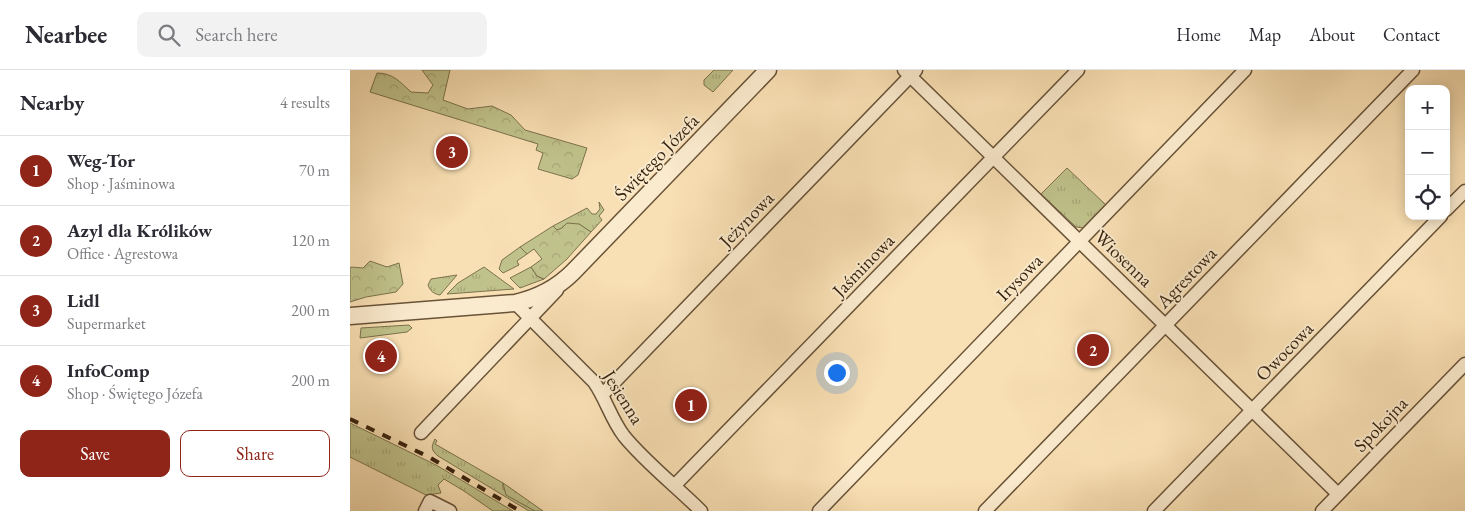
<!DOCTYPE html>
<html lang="en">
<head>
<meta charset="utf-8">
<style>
  :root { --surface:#fff; --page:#f2f2f3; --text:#2b2b33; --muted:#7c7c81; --line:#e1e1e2; --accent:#8f2418 }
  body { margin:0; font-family:"EB Garamond",serif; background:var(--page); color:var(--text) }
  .controls { position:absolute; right:15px; top:15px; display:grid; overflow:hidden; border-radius:10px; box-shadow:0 2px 12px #0003 }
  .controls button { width:45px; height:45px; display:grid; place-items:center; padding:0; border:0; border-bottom:1px solid var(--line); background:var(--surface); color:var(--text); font:25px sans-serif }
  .you { position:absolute; left:486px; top:302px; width:18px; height:18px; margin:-12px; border:4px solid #fff; border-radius:50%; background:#1a73e8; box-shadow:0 0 0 8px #1a73e833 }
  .badge { display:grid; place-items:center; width:32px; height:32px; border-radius:50%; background:var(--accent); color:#fff; font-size:16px; font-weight:700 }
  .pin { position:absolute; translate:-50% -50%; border:2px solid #fff; box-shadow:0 1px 5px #0006 }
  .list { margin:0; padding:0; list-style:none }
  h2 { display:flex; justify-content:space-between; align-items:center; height:65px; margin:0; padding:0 20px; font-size:21px }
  h2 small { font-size:16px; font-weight:400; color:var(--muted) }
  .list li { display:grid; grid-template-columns:32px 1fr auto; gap:15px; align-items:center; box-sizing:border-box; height:70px; padding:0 20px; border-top:1px solid var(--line) }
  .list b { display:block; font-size:19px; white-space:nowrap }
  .list p { margin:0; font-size:16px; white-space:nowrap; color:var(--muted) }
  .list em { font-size:16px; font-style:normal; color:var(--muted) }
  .actions { display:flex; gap:10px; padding:15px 20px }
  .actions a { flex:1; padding:11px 0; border:1px solid var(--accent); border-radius:10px; text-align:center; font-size:18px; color:var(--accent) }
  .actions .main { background:var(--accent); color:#fff }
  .icon { flex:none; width:28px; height:28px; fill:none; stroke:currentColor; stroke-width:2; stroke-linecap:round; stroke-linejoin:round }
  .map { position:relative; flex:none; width:1115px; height:441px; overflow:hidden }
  header { display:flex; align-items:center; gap:30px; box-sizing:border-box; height:70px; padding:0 25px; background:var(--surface); border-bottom:1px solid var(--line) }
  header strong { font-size:24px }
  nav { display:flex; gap:28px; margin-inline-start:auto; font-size:18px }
  .search { width:350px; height:45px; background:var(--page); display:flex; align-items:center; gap:12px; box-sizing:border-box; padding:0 18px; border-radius:10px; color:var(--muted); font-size:19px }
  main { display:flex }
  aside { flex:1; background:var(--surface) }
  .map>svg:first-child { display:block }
  .grass { fill:url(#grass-tufts); stroke:#7c724c }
  .forest { fill:url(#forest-crowns); stroke:#7c724c }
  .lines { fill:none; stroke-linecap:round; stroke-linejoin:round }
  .minor-casing { stroke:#685238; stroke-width:15 }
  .tertiary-casing { stroke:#685238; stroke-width:19 }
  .minor { stroke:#fbebce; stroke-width:12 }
  .tertiary { stroke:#fbebce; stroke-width:16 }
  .rail { stroke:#37220e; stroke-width:4; stroke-dasharray:9 9; stroke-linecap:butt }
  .labels { text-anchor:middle; stroke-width:4; stroke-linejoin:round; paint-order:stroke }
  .street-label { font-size:19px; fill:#37220e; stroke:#fbebce }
</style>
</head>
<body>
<header>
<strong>Nearbee</strong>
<div class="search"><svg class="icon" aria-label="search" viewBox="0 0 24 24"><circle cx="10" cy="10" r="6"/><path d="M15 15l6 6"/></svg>Search here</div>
<nav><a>Home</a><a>Map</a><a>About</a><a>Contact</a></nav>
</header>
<main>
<aside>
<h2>Nearby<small>4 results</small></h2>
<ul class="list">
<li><span class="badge">1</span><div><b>Weg-Tor</b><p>Shop · Jaśminowa</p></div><em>70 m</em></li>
<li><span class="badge">2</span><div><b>Azyl dla Królików</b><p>Office · Agrestowa</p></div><em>120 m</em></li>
<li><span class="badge">3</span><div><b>Lidl</b><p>Supermarket</p></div><em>200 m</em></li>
<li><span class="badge">4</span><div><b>InfoComp</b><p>Shop · Świętego Józefa</p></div><em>200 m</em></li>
</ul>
<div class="actions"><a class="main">Save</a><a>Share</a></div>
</aside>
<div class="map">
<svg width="1115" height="441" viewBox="0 0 1115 441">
  <defs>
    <pattern id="grass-tufts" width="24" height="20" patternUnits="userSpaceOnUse" patternTransform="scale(1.25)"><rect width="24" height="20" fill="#c0c28b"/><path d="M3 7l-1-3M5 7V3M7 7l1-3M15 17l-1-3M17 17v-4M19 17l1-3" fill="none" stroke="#a6a677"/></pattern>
    <pattern id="forest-crowns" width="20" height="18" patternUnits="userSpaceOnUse" patternTransform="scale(1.25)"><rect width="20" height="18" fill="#c0c28b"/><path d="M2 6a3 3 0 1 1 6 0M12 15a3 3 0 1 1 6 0" fill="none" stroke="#a6a677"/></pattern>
  </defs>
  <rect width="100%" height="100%" fill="#f9e0b4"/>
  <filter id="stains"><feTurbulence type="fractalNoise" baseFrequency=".004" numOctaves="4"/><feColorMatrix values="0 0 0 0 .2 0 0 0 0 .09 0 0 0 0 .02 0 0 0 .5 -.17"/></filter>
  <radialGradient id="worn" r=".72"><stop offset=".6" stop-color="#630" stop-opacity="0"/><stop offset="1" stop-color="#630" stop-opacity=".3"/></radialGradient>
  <g class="grass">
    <path d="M364,0H383L363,22L354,15V10Z"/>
    <path d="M717,98L756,135L734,158L726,157L691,124Z"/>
    <path d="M249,132L254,140L249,146L252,150L241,162L229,154L207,160L203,156L237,138L242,144H246L250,139Z"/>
    <path d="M170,177L177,184L167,191L169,195L153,203L149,199L152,190Z"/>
    <path d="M134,197L164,219L97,224L108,213Z"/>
    <path d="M181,197L187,206L194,209L170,218L160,208Z"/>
    <path d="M107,205L90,225C84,224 80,221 78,215L81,209Z"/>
    <path d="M59,255L62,258L57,262L10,268L11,258Z"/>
    <path d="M0,353L86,395L163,441H143L114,421L94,409L88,415L91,423L76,425L0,387Z"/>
    <path d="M85,369L87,371L85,374L153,413V419L174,435L187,441H179L88,386C81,380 81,377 85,369Z"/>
  </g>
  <g class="forest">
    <path d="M72,0H100L93,30L118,39L142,36L161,45L175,60L237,78L228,105L222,109L188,99L193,83L186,80L188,74L20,22L27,3C43,3 50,12 61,22L78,23L83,15Z"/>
    <path d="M217,153L229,154L241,162L217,189L194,209L187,206L181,197L192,189L184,179L177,184L170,177L203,156L207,160L212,158Z"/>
    <path d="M20,191L37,197L49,193L53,214L46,222L16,227L0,232V198L1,197L13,198Z"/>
    <path d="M153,413L156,415L193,441H185L156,425Z"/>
  </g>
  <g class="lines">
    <g class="minor-casing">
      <g id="minor">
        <path d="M554,0L988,424"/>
        <path d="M1096,140L1115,121"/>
        <path d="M165,233L244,312C256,329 261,349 274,366C295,392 327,417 351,441"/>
        <path d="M252,325L566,0"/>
        <path d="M71,363L207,220"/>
        <path d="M325,415L728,0"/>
        <path d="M75,441L80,431L100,441"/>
        <path d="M469,441L895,0"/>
        <path d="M635,441L1063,0"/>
        <path d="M804,441L1091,146"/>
        <path d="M972,441L1115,294"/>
      </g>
    </g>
    <g class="tertiary-casing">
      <path id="tertiary" d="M0,246L165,233C188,228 207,218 223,202L418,0"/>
    </g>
    <use href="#minor" class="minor"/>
    <use href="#tertiary" class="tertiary"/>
    <path class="rail" d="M0,349L79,387L170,441"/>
  </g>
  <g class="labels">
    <g class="street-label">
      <text transform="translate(306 87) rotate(-46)" y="7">Świętego Józefa</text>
      <text transform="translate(396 149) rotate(-46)" y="7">Jeżynowa</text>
      <text transform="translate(774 188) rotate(44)" y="7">Wiosenna</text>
      <text transform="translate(513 195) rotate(-46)" y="7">Jaśminowa</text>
      <text transform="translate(669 207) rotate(-46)" y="7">Irysowa</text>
      <text transform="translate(836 207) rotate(-46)" y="7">Agrestowa</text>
      <text transform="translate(934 281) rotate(-46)" y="7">Owocowa</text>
      <text transform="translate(274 327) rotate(58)" y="7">Jesienna</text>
      <text transform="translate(1030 354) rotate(-46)" y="7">Spokojna</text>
    </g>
  </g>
  <rect width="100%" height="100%" filter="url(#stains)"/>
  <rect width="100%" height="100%" fill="url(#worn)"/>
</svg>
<div class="controls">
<button>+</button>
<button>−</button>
<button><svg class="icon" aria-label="locate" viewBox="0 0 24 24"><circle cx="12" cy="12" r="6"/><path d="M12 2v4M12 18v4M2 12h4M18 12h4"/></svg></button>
</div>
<div class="you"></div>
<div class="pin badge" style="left:341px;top:335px">1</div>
<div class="pin badge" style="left:743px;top:280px">2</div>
<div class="pin badge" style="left:102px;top:82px">3</div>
<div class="pin badge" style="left:31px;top:286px">4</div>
</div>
</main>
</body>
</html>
